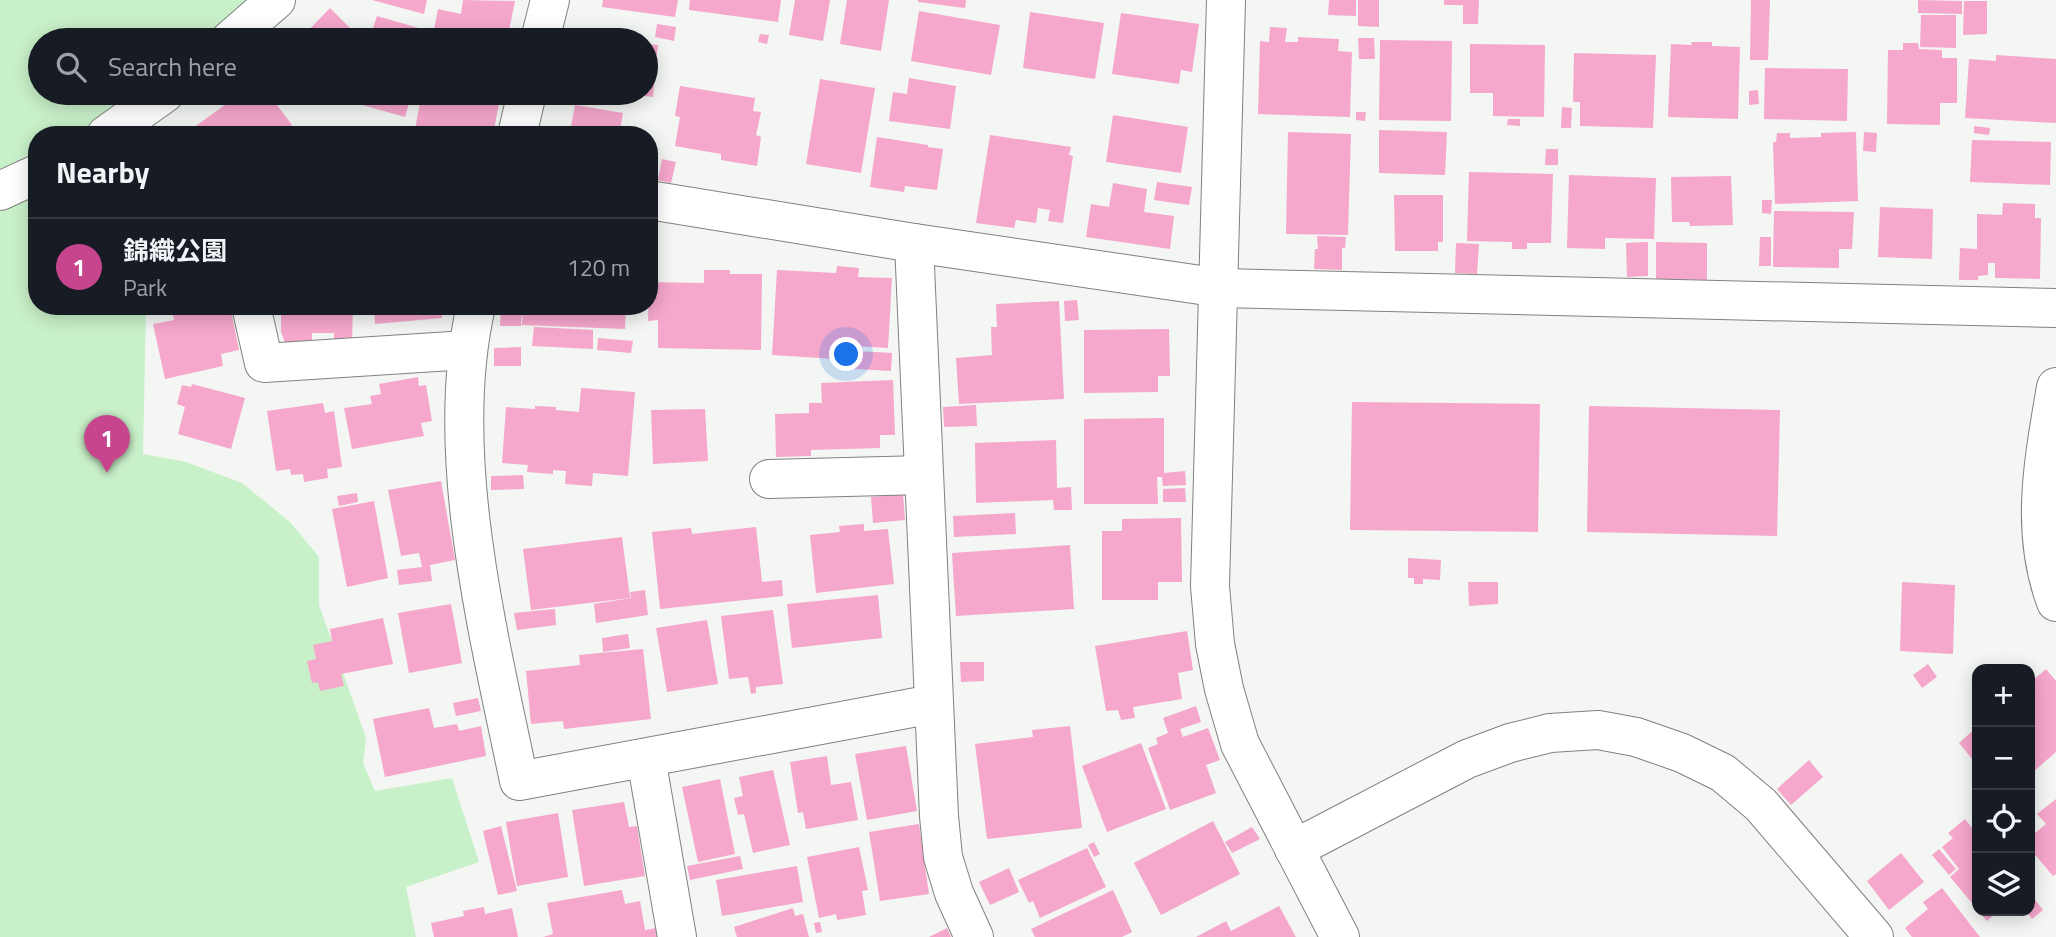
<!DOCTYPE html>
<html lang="en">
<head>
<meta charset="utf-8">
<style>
  :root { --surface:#171b24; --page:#20242c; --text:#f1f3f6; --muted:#9ea1a6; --line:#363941; --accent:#c7458d }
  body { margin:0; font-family:"Titillium Web","Noto Sans JP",sans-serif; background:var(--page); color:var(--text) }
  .controls { position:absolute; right:21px; bottom:21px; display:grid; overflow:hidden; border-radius:14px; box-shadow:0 4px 18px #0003 }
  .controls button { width:63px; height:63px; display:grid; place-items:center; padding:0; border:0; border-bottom:2px solid var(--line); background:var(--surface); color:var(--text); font:35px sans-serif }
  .you { position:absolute; left:847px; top:355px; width:24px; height:24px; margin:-18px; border:5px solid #fff; border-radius:50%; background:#1a73e8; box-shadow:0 0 0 10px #1a73e833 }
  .badge { display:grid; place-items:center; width:46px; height:46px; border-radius:50%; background:var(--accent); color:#fff; font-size:23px; font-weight:700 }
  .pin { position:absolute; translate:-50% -58px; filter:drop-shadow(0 2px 4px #0008) }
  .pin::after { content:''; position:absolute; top:37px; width:24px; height:21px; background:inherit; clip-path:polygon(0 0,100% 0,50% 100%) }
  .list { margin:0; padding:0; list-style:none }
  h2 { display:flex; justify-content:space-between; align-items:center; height:91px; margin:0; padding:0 28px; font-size:30px }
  h2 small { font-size:23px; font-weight:400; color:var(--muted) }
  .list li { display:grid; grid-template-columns:46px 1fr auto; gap:21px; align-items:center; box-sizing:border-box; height:98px; padding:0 28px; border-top:2px solid var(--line) }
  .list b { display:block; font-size:26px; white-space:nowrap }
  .list p { margin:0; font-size:23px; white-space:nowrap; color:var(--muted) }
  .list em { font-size:23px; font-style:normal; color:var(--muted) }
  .icon { flex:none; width:38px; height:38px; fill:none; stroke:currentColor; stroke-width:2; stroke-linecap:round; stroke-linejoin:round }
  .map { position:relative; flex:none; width:2056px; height:937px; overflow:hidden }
  .search { position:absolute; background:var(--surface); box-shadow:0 4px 18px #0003; left:28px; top:28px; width:630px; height:77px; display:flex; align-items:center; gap:18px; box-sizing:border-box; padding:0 24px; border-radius:38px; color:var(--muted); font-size:26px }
  .panel { position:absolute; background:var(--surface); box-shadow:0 4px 18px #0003; left:28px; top:126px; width:630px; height:189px; border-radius:28px }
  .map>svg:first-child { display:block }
  .green { fill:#c9f1c9 }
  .building { fill:#f6a7cc }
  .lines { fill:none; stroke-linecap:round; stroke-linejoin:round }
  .street-casing { stroke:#7f827f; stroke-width:40 }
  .secondary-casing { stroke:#7f827f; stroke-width:40 }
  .street { stroke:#fff; stroke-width:38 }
  .secondary { stroke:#fff; stroke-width:38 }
</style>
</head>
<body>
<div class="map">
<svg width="2056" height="937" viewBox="0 0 2056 937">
  <rect width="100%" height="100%" fill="#f3f6f2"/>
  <path class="green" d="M0,0H276L230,40H40V93H165L106,135H37V306H146L143,454L186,462L242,483L290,522L319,557V605L366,738L363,763L375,791L452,778L479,862L406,887L416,937H0Z"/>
  <g class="building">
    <path d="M372,0H427L424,14Z"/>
    <path d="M463,0L515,1L507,40H432L438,9L461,14Z"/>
    <path d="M603,0H678L675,17L602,7Z"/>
    <path d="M690,0H781L778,22L689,10Z"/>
    <path d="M795,0H830L823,41L789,35Z"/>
    <path d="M847,0H889L881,51L840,44Z"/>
    <path d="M918,0H966L965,8L918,2Z"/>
    <path d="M1329,0H1356V16L1328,15Z"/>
    <path d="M1358,0H1379V27L1358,26Z"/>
    <path d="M1444,0H1479L1478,24H1463V5H1444Z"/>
    <path d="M1751,0H1770L1768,60H1750Z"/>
    <path d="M1918,0L1962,1V14L1918,13Z"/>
    <path d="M1964,1H1987V34L1963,35Z"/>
    <path d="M330,8L360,38L357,40H299Z"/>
    <path d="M919,11L1000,25L991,75L911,61Z"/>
    <path d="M1030,12L1104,23L1095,79L1023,68Z"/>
    <path d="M1121,13L1199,24L1192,72L1181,70L1179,84L1112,74Z"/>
    <path d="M1921,15H1956V48L1920,47Z"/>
    <path d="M377,16L429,31L427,40H369Z"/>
    <path d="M657,24L676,27L674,41L655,37Z"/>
    <path d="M1270,27L1287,28L1285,42H1298V37L1339,39L1338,51L1352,52L1350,117L1258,114L1260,41L1269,42Z"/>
    <path d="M760,34L769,35L767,44L758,42Z"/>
    <path d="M1358,38H1374L1375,59H1359Z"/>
    <path d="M1380,40L1452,41L1451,121L1379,120Z"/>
    <path d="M1691,42H1712V46L1740,47L1738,119L1668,117L1671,44L1692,45Z"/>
    <path d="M1903,43H1918L1919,49L1942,50V58H1957V103H1940V125L1887,124L1888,50H1903Z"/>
    <path d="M646,44L658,45L653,97L629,94V93H646Z"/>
    <path d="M1470,44L1545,45L1544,117L1493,116V93H1470Z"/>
    <path d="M1574,53L1656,55L1653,128L1580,126V102H1573Z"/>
    <path d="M1996,55L2056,59V123L1965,118L1969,59L1996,61Z"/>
    <path d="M1765,68L1848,69L1847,121L1764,119Z"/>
    <path d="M909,78L956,86L950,129L889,121L893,92L907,94Z"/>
    <path d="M820,79L875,88L861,173L806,164Z"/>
    <path d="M680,86L755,98L753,111L761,112L756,135L761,137L757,166L721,160V154L675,146L680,117L675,116Z"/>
    <path d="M1758,90L1759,104L1749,105V91Z"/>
    <path d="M257,93H268L292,125L279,135H192L189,131L237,96L243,103Z"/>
    <path d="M280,93H294L287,100Z"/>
    <path d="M354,93H412L405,117L352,102Z"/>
    <path d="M457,93H501L493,135H414L421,97L455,104Z"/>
    <path d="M575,105L623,113L619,135H564L565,131L570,132Z"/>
    <path d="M1562,107L1572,108L1571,128H1561Z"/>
    <path d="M1356,112H1366L1365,121L1356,120Z"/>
    <path d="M1113,115L1188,127L1181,173L1106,162Z"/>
    <path d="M1508,119H1520V126L1507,125Z"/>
    <path d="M1974,126L1990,128L1989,135L1974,133Z"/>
    <path d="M1379,130L1447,132L1445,175L1379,173Z"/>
    <path d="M1288,132L1351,134L1348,235L1286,234Z"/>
    <path d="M1856,132L1858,201L1775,204L1773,142H1776L1777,133H1790V138L1821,137V133Z"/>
    <path d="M1864,132L1877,133L1876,152L1863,151Z"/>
    <path d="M990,135L1071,147L1069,155L1073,156L1063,223L1048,221L1050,210L1038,208L1036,223L1016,220L1014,228L976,223Z"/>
    <path d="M877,137L928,145V147L943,149L937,190L905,186L904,192L870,187Z"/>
    <path d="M1972,140L2051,142L2050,185L1970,182Z"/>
    <path d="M1546,149H1558V165H1545Z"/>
    <path d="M662,159L676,162L671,183L658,180Z"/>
    <path d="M1469,172L1553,174L1551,243H1527V249H1512V242L1467,241Z"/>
    <path d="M1569,175L1656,178L1654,239L1605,238V249L1567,248Z"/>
    <path d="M1731,176L1733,225L1690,226L1689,222H1672L1671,177Z"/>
    <path d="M1157,182L1192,187L1189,205L1154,200Z"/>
    <path d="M1113,183L1147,189L1144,212L1174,216L1170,249L1086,237L1091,204L1109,207Z"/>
    <path d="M1394,195H1443V242H1438V251H1395Z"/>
    <path d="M1762,200H1772L1771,214L1762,213Z"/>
    <path d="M2003,203L2035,204V218H2041L2040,279L1995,278V263H1988V275L1978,276V280H1959L1960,248L1977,249V214L2002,215Z"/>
    <path d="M1880,207L1933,209L1932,259L1878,257Z"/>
    <path d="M1774,211L1854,212L1852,249H1839V268L1773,267Z"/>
    <path d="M1317,236L1346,237L1345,248H1342V270L1314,269L1315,249H1318Z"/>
    <path d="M1760,237H1771V266H1759Z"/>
    <path d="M1648,242V276L1627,277L1626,243Z"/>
    <path d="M1656,242L1707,243V280L1656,279Z"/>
    <path d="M1456,243L1479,244L1477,274L1455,273Z"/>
    <path d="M837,266L859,268L858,277L892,278L888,348L836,345V359L772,355L777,270L836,273Z"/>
    <path d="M704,270H730V274H762L761,350L658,348V320L648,321L649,282L704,283Z"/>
    <path d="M1077,300L1079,320L1065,321L1064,301Z"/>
    <path d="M1059,301L1064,399L959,404L956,358L992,355L991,327H997L996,304Z"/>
    <path d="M184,306H230L239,350L221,354L223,366L165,379L153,324L174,320L172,309Z"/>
    <path d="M281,306H353L352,343L334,342V333H312V343L286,345L281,332Z"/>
    <path d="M374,306H441L442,318L375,324Z"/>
    <path d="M523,306H626L625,329L522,325Z"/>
    <path d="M501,307H522L521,326H500Z"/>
    <path d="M534,327L593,330V349L532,346Z"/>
    <path d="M1169,329L1170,376H1158V392L1084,393V330Z"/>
    <path d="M598,338L633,341L631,353L597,350Z"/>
    <path d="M521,347V366H494V348Z"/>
    <path d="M856,351L892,353L891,371L855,369Z"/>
    <path d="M418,377L419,386L426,385L432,421L421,423L424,436L352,449L344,408L372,404L370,396L381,394L379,384Z"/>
    <path d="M893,380L895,435H880V448L811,450V456L776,457L775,414L809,413V403H822L821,383Z"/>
    <path d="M192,384L245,398L231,449L178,434L185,407L177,404L182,385L191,387Z"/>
    <path d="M581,388L635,392L628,476L593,473L592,486L565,484L566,471L553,470V474L527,472L528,465L502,463L506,407L535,409V406L556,407V410L579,412Z"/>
    <path d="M1352,402L1540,404L1538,532L1350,530Z"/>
    <path d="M323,403L325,413L334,411L342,467L327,469L328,478L304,482L303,474L291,475L290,469L276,471L267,411Z"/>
    <path d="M976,405L977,426L944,427L943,407Z"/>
    <path d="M1589,406L1780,410L1777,536L1587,532Z"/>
    <path d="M705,409L708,461L653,464L651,410Z"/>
    <path d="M1164,418V473L1185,471L1186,485L1163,486L1162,477H1157L1158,504H1084V419Z"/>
    <path d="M1056,440L1057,488L1071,487L1072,510H1054L1053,500L976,503L975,443Z"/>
    <path d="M523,475L524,489L491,490V476Z"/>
    <path d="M441,481L455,560L430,565L432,581L399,585L397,570L422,567L419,553L401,556L388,490Z"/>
    <path d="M1185,488L1186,502H1163V489Z"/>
    <path d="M357,493L358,502L339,506L337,496Z"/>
    <path d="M903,494L905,520L873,523L871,497Z"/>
    <path d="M374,501L388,578L347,587L332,509Z"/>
    <path d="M1015,513L1016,534L954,537L953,516Z"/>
    <path d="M1181,518L1182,582H1158V600H1102V531H1122V519Z"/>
    <path d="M864,524V531L888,529L894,584L816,593L810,535L840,532L839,526Z"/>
    <path d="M756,527L762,582L782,580L783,596L660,609L652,532L691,528L692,534Z"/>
    <path d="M622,537L630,598L531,610L523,549Z"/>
    <path d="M1070,545L1074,609L956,616L952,553Z"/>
    <path d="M1408,558L1441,560L1440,580L1423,579V584H1414V578H1408Z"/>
    <path d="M1468,582H1498V604L1469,606Z"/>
    <path d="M1902,582L1955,585L1953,654L1900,651Z"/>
    <path d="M645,590L648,615L596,623L594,604L631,598L630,592Z"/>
    <path d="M878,595L882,638L792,648L787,604Z"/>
    <path d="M451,604L462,663L409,673L398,613Z"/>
    <path d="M555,609L556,625L517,630L514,613Z"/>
    <path d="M773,610L783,684L756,687V693L751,694L748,677L729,679L721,616Z"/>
    <path d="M383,618L393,664L341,674L344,686L320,691L318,682L312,683L307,661L316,659L313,645L332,641L330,629Z"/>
    <path d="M707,620L718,684L667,692L656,628Z"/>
    <path d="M1187,631L1193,670L1178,673L1182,699L1133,707L1135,718L1121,720L1118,710L1106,711L1095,646Z"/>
    <path d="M628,634L630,648L603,652L602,638Z"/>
    <path d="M643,649L651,719L564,729L563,721L531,724L526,671L580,665L579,655Z"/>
    <path d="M960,662H984V681L961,682Z"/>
    <path d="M1928,664L1937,677L1922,688L1913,675Z"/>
    <path d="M2046,669L2056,681V752L2033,772L2030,768V683Z"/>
    <path d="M478,698L481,711L456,716L453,703Z"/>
    <path d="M1196,706L1201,722L1180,729L1183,737L1208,728L1220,760L1206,765L1216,793L1170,810L1148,748L1158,744L1156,738L1168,733L1163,718Z"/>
    <path d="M429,708L434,728L457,724L459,731L481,726L486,756L385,777L373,719Z"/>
    <path d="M1070,726L1082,828L987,839L975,744L1033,737L1032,730Z"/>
    <path d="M1977,727V765L1959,743Z"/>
    <path d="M1141,743L1166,809L1107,832L1082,766Z"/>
    <path d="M906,746L917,811L867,820L855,754Z"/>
    <path d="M827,756L831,785L851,782L858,820L806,829L803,812L798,813L790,762Z"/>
    <path d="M1809,760L1823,777L1791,805L1777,789Z"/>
    <path d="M773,770L790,845L753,853L744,814L738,815L734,798L743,796L739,777Z"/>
    <path d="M720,779L735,854L698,862L682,787Z"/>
    <path d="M2056,799V874L2053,876L2030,849V837L2046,824L2037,814Z"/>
    <path d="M624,802L629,827L637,826L645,876L584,886L572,810Z"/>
    <path d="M558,813L568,877L517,886L506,822Z"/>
    <path d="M1965,819L1977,834V909L1950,877L1959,869L1942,847L1953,838L1948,833Z"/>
    <path d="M1213,821L1240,874L1161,915L1134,863Z"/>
    <path d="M919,824L929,894L880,901L869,832Z"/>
    <path d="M501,826L517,891L498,895L483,831Z"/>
    <path d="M1252,827L1260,839L1232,853L1225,842Z"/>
    <path d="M1094,842L1100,854L1094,857L1088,845Z"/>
    <path d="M859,847L868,890L862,891L866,915L837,920L836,914L819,918L807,857Z"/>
    <path d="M1087,848L1106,887L1040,918L1033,901L1029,903L1018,880Z"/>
    <path d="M1939,849L1956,869L1949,875L1932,855Z"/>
    <path d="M1901,853L1924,882L1889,910L1867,881Z"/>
    <path d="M740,856L743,869L690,880L687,866Z"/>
    <path d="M797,866L803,902L722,916L716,880Z"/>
    <path d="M1009,868L1019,892L990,905L979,882Z"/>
    <path d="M1942,888L1980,937H1912L1905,928L1928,909L1923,902Z"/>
    <path d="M622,890L625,904L640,901L645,930L656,928L657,937H543L553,934L547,903Z"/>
    <path d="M1113,890L1132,932L1122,937H1035L1031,929Z"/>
    <path d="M2030,893L2043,910L2032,919L2026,911H2030Z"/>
    <path d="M1279,906L1296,937H1196L1226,921L1231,931Z"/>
    <path d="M484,907L485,914L512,908L518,937H434L431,923L464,916L463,911Z"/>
    <path d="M793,908L795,916L803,914L809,937H737L734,927Z"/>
    <path d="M1978,911H1999L1987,921Z"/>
    <path d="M820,922L822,932L816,933L814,923Z"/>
    <path d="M947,928L951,937H929Z"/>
  </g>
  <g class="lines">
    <g class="street-casing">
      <g id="street">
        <path d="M230,40L276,0"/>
        <path d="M540,40L550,0"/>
        <path d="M106,135L165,93"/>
        <path d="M517,135L527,93"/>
        <path d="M0,191L37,174"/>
        <path d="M649,200L914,243L1221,288L2056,308"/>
        <path d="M914,243L939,816L943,857L954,893L974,937"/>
        <path d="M251,306L264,363L467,350"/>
        <path d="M476,306C442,454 489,635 519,781L933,704"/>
        <path d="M2056,387C2044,459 2029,530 2056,602"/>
        <path d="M769,479L923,475"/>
        <path d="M646,758L677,937"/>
        <path d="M1294,849L1467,759L1510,743L1550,733L1598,730L1636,737L1682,753L1723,773L1761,805L1874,937"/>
      </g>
    </g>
    <g class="secondary-casing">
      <path id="secondary" d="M1226,0L1210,586L1215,644L1224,689L1240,744L1340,937"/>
    </g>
    <use href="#street" class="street"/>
    <use href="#secondary" class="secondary"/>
  </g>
</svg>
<div class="controls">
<button>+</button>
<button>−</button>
<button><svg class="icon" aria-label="locate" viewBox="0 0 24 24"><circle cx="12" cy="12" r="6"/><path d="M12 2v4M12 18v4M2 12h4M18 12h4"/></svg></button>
<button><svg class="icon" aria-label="layers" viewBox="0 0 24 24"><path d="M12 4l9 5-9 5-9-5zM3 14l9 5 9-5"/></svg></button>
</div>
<div class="you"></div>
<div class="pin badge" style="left:107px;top:473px">1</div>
<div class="search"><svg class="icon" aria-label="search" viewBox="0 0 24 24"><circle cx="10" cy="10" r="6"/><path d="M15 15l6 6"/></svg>Search here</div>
<section class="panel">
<h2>Nearby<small></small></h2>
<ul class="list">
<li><span class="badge">1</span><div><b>錦織公園</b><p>Park</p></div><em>120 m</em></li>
</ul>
</section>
</div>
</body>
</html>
